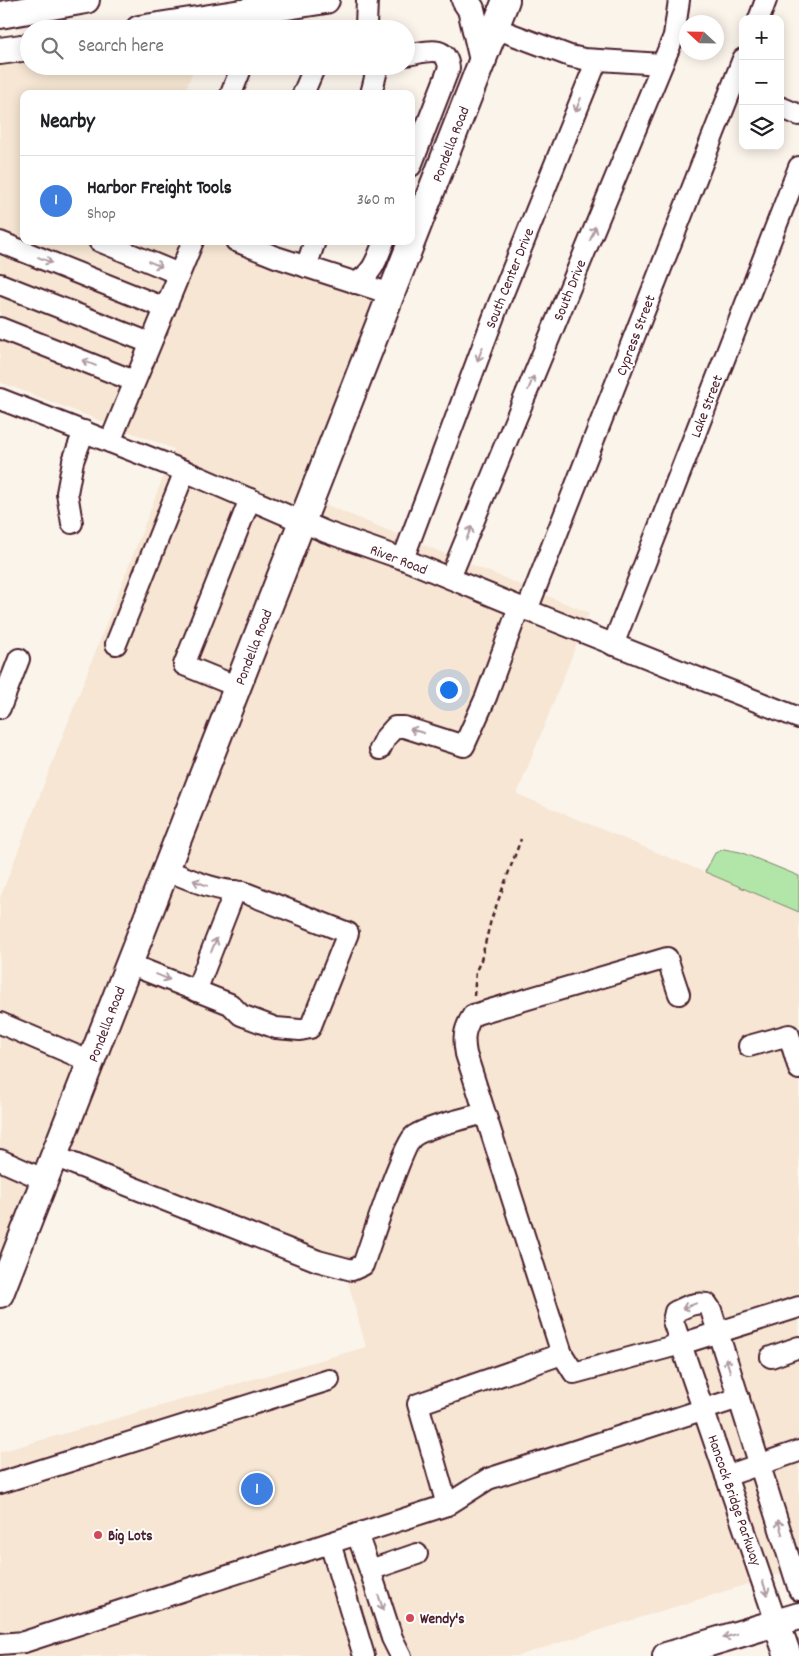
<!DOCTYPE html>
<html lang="en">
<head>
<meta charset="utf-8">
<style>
  :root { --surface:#fff; --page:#f6f6f6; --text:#202124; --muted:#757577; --line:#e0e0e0; --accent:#d1495b }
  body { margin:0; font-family:Dekko,sans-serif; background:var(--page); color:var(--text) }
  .controls { position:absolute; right:15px; top:15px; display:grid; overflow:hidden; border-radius:10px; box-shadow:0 2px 12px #0003 }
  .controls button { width:45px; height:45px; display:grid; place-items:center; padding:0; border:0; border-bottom:1px solid var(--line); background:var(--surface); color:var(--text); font:25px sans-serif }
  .compass { position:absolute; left:679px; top:15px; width:45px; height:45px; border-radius:50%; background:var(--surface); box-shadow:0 2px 12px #0003; rotate:292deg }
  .you { position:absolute; left:448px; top:689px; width:18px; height:18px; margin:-12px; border:4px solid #fff; border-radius:50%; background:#1a73e8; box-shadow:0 0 0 8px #1a73e833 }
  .badge { display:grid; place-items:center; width:32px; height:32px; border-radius:50%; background:var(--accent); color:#fff; font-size:16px; font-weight:700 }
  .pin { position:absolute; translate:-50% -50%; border:2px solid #fff; box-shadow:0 1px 5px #0006 }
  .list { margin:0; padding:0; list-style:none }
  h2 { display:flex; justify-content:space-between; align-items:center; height:65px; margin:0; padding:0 20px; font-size:21px }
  h2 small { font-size:16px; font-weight:400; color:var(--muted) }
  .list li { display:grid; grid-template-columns:32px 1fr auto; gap:15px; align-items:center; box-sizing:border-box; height:90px; padding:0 20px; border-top:1px solid var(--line) }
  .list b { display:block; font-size:19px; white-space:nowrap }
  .list p { margin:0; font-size:16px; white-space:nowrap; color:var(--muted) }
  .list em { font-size:16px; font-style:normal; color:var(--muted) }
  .icon { flex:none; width:28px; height:28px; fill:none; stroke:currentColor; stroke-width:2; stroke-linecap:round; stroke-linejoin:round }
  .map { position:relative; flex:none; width:799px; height:1656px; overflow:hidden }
  .search { position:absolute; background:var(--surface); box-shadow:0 2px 12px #0003; left:20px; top:20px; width:395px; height:55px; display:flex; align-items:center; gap:12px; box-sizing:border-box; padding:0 18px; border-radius:28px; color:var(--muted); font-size:19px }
  .panel { position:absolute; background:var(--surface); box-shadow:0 2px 12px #0003; left:20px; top:90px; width:395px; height:155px; border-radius:10px }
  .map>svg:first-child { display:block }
  .built { fill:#f6e6d3 }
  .green { fill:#b2e6a8; stroke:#7e826a }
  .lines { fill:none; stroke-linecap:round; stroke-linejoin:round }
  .minor-casing { stroke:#4a1f2b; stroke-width:24 }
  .major-casing { stroke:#4a1f2b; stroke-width:30 }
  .path { stroke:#4a1f2b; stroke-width:2.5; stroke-dasharray:5 4; stroke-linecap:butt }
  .minor { stroke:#fff; stroke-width:20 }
  .major { stroke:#fff; stroke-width:26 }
  .oneway { stroke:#ae9aa0 }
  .poi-dot { fill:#d1495b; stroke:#fff; stroke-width:2 }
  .labels { text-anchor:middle; stroke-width:4; stroke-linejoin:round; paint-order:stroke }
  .street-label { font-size:15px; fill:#4a1f2b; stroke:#fff }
  .poi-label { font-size:15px; font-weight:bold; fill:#4a1f2b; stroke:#fff; text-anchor:start }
</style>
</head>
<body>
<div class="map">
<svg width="799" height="1656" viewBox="0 0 799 1656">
  <rect width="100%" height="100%" fill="#fbf4eb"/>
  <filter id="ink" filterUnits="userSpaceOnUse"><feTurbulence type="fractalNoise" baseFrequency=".02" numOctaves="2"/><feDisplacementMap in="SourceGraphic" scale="10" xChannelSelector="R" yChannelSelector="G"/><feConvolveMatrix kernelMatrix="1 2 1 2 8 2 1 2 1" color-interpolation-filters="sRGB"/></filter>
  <g filter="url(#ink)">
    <g class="built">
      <path d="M29,58V66H195L184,94H24V241H265L384,289L6,1255L0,1253V898L174,449L0,382V63Z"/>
      <path d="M319,502L589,613L517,794L799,912V1568L517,1656H0V1452L366,1347L347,1278L58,1170Z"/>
    </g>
    <path class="green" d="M724,849L740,852L799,876V912L705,872L715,853Z"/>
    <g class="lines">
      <g class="minor-casing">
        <g id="minor">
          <path d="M759,19L766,0"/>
          <path d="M366,26L367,0"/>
          <path d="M495,28L570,56L584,59L662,64"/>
          <path d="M406,55C424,53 446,42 449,68L411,166"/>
          <path d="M231,94L242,66"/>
          <path d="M303,94L315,66"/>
          <path d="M371,94L378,66"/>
          <path d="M780,107L799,115"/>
          <path d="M99,241L179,274"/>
          <path d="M236,241L276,257L391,294"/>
          <path d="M0,242L165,308"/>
          <path d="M306,267L315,241"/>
          <path d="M355,283C373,274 377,259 384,241"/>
          <path d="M0,284L150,343"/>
          <path d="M0,328L134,381"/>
          <path d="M0,399L187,472L326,532L403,559L527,610L799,718"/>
          <path d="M110,442L193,241"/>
          <path d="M72,523L67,493L73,461L84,431"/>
          <path d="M403,559L497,308L597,60"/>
          <path d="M450,578L674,36L679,0"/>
          <path d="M527,610L743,59"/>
          <path d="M116,644L185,471"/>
          <path d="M613,645L799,167"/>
          <path d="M238,687L184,665L250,499"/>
          <path d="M0,708L19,659"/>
          <path d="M380,749L386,737L395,727H404L464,746L486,697L519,607"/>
          <path d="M129,964L230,1004L241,1015L276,1028L300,1030L310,1028L348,933L243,892C214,891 192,880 166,870"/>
          <path d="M196,991L235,891"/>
          <path d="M679,994L667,958L473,1015C464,1029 463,1038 466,1054L562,1354L574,1373L681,1344L799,1307"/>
          <path d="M0,1023L91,1062"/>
          <path d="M749,1046L789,1035L799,1069"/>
          <path d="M54,1156L318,1261L352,1270L363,1265C370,1245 403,1144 414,1136C431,1125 465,1119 484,1113"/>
          <path d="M0,1160L45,1180"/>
          <path d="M771,1357L799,1347"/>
          <path d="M726,1476L799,1451"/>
          <path d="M0,1483L329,1380"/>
          <path d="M447,1505L418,1404L562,1354"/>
          <path d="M357,1534L370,1570"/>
          <path d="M330,1543L364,1656"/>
          <path d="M776,1622L673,1321L675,1312C687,1306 694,1302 707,1304L711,1310L799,1590"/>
          <path d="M0,1644L24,1642L447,1505L488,1479L739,1398"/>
          <path d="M401,1656L392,1638L370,1570L417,1554"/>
        </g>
      </g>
      <g class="major-casing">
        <g id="major">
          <path d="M465,0L471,9L483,60"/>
          <path d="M0,15L86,0"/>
          <path d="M139,29L326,0"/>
          <path d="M0,51L29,47"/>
          <path d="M0,1294L506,0"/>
          <path d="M776,1622L788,1656"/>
          <path d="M666,1656L799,1616"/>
        </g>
      </g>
      <path class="path" d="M474,996L476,971L481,960L491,920L521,839"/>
      <use href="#minor" class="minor"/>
      <use href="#major" class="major"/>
    </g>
    <defs><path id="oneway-shaft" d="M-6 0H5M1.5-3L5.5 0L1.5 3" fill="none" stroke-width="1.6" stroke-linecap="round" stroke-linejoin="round" transform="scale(1.25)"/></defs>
    <g class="oneway">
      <use href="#oneway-shaft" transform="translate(578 105) rotate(112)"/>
      <use href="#oneway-shaft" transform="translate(593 233) rotate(-68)"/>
      <use href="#oneway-shaft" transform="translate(45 260) rotate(22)"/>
      <use href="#oneway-shaft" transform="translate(155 264) rotate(22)"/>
      <use href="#oneway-shaft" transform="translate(480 354) rotate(111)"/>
      <use href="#oneway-shaft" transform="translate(89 363) rotate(-158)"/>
      <use href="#oneway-shaft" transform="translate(531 383) rotate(-68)"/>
      <use href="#oneway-shaft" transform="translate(469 533) rotate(-68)"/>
      <use href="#oneway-shaft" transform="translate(417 731) rotate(-163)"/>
      <use href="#oneway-shaft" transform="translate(200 883) rotate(-159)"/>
      <use href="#oneway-shaft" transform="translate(214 945) rotate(-68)"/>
      <use href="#oneway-shaft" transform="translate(163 977) rotate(22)"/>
      <use href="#oneway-shaft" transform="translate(689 1306) rotate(159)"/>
      <use href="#oneway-shaft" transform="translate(728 1365) rotate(-108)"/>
      <use href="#oneway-shaft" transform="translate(780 1527) rotate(-107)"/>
      <use href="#oneway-shaft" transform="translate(765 1588) rotate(71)"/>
      <use href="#oneway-shaft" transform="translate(381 1603) rotate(72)"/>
      <use href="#oneway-shaft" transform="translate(730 1636) rotate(163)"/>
    </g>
  </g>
  <g class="poi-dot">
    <circle cx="98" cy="1535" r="5"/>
    <circle cx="410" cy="1618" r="5"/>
  </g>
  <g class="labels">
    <g class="street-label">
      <text transform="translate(450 144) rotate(-69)" y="5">Pondella Road</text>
      <text transform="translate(509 278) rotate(-68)" y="5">South Center Drive</text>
      <text transform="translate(569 290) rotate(-68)" y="5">South Drive</text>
      <text transform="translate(635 335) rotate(-69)" y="5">Cypress Street</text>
      <text transform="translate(706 406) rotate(-69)" y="5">Lake Street</text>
      <text transform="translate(399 559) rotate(21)" y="5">River Road</text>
      <text transform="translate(253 647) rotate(-69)" y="5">Pondella Road</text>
      <text transform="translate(106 1024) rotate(-69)" y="5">Pondella Road</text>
      <text transform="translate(735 1500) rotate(71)" y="5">Hancock Bridge Parkway</text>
    </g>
    <g class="poi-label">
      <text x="108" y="1540">Big Lots</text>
      <text x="420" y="1623">Wendy's</text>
    </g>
  </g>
</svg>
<div class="controls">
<button>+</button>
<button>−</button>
<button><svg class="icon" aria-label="layers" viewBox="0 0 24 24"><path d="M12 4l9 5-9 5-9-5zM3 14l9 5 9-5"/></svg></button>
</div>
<svg class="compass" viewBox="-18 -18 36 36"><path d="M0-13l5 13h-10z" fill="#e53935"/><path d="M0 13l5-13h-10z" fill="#757577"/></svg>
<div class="you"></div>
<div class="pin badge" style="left:257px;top:1489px;background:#3f7fe0">1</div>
<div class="search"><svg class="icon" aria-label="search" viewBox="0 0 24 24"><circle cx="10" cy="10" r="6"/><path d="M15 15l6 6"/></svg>Search here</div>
<section class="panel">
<h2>Nearby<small></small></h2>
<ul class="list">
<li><span class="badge" style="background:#3f7fe0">1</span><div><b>Harbor Freight Tools</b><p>Shop</p></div><em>360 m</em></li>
</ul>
</section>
</div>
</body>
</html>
